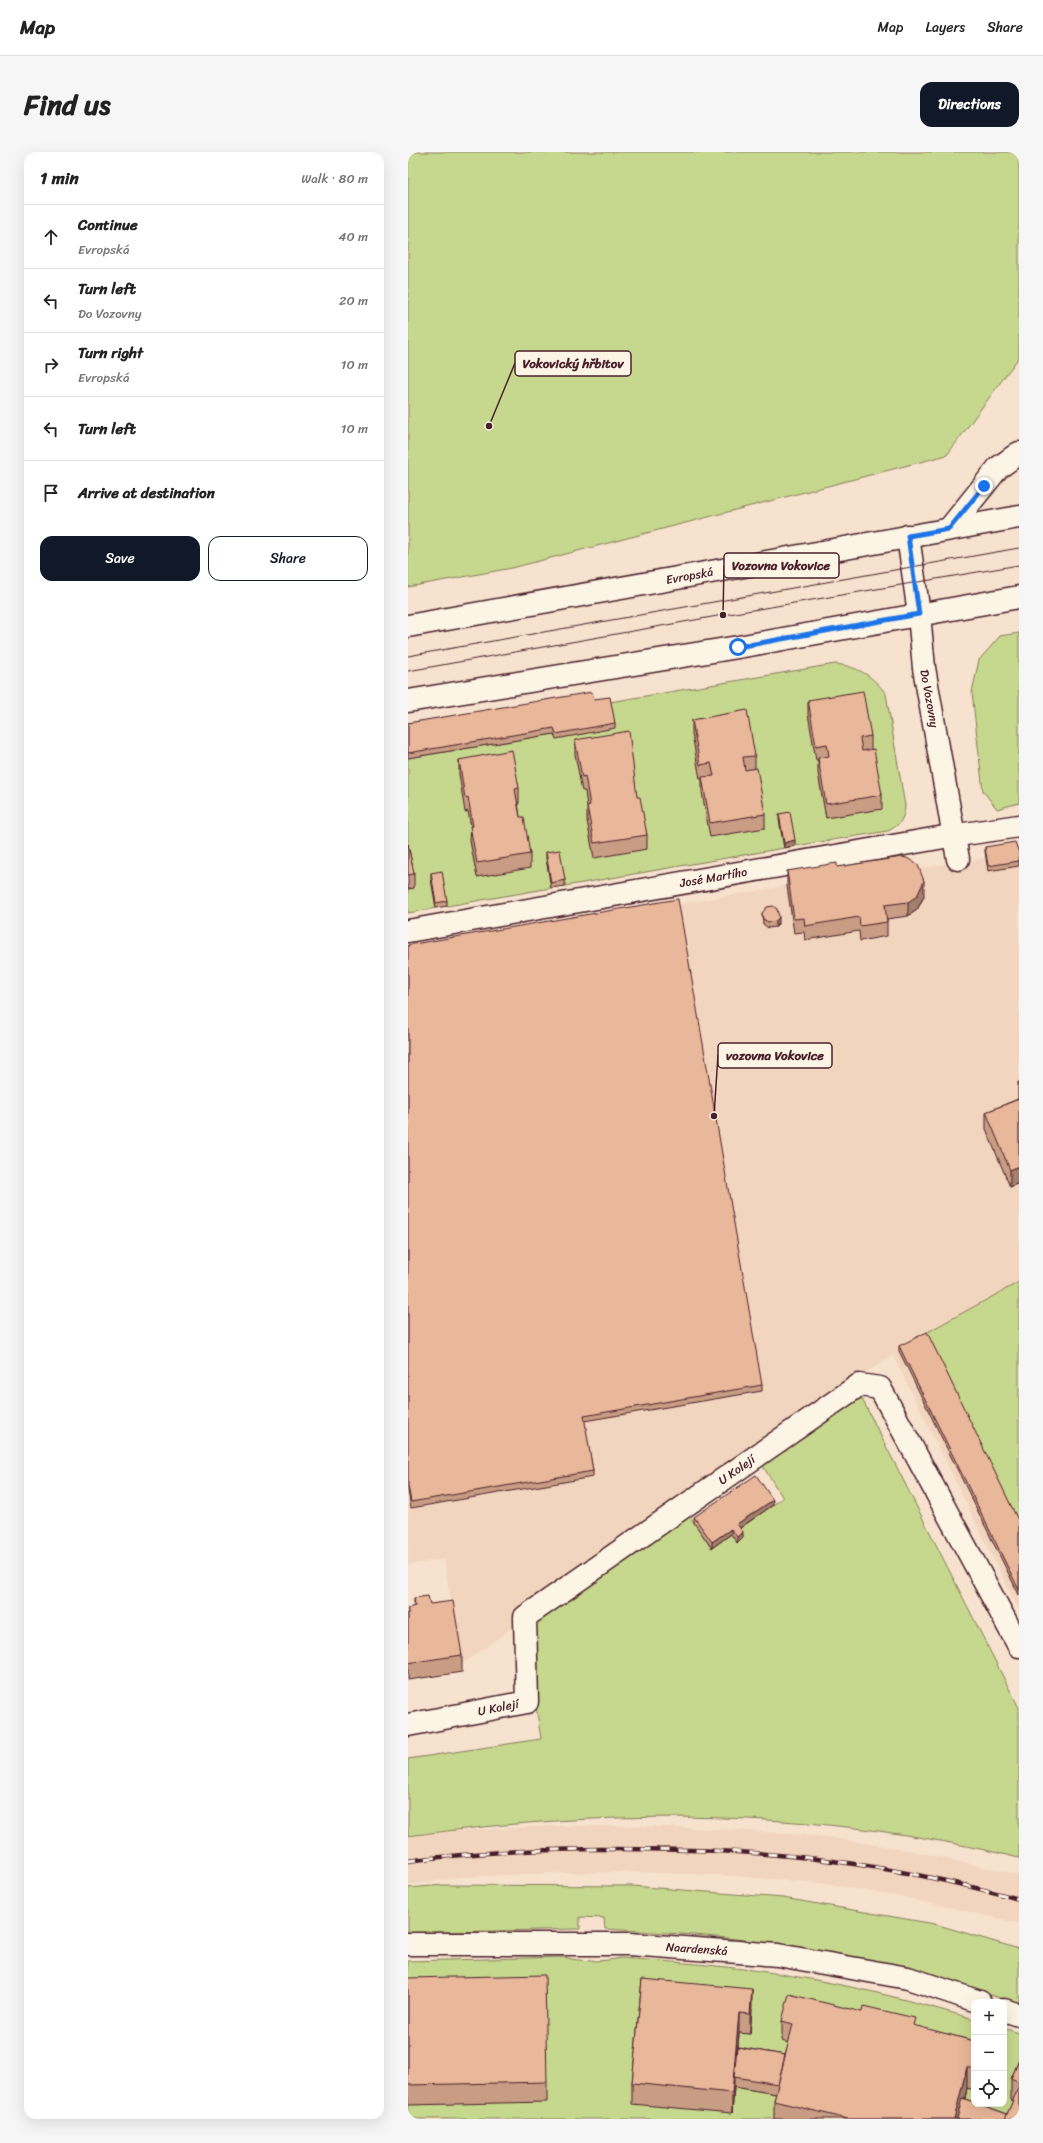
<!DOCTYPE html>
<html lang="en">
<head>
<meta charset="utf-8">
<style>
  :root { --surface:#fff; --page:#f6f6f6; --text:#222; --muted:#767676; --line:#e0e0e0; --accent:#111827 }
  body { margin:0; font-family:Sriracha,sans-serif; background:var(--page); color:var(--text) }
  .controls { position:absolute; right:12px; bottom:12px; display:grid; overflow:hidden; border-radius:8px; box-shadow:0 4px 16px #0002 }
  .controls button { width:36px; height:36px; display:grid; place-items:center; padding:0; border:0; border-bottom:1px solid var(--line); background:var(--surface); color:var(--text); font:20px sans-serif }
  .stop { position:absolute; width:12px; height:12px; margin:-9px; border:3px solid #1a73e8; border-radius:50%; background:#fff }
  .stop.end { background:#1a73e8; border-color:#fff; box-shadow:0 1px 4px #0008 }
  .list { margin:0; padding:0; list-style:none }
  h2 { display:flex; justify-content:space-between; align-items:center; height:52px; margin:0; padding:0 16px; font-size:17px }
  h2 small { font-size:13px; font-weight:400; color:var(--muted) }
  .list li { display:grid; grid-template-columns:26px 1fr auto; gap:12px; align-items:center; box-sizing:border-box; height:64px; padding:0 16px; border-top:1px solid var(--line) }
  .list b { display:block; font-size:15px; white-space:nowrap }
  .list p { margin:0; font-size:13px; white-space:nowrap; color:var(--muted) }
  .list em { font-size:13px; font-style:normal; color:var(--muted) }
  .actions { display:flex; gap:8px; padding:12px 16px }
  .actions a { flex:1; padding:9px 0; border:1px solid var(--accent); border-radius:12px; text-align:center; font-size:14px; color:var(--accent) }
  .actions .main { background:var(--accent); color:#fff }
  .icon { flex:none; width:22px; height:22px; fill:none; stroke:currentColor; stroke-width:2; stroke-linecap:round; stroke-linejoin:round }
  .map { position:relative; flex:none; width:611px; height:1967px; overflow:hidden; border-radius:12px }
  header { display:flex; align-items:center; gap:24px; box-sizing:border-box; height:56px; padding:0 20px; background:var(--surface); border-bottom:1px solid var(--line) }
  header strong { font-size:19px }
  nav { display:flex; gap:22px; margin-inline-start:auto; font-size:14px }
  .intro { display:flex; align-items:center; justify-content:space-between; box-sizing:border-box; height:96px; padding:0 24px }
  h1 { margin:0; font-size:28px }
  .button { padding:10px 18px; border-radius:12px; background:var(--accent); color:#fff; font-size:14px; font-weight:700 }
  main { display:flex; gap:24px; padding:0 24px }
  aside { flex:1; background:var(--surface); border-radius:12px; box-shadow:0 4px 16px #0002 }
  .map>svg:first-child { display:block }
  .built { fill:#f2d5be }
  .green { fill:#c6d88d; stroke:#887c5c; fill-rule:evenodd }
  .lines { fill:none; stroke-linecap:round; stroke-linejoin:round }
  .minor-casing { stroke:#4a1f2b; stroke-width:25 }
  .major-casing { stroke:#4a1f2b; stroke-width:25 }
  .minor { stroke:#fcf5e5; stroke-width:22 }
  .major { stroke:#fcf5e5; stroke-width:22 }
  .tram { stroke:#4a1f2b; stroke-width:1 }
  .rail-casing { stroke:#4a1f2b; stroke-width:4.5 }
  .rail { stroke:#fcf5e5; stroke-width:3; stroke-dasharray:9; stroke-linecap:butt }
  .wall { fill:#c89d84; stroke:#4a1f2b }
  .shaded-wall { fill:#a3806c; stroke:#4a1f2b }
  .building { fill:#e9b79a; stroke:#4a1f2b }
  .route { stroke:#1a73e8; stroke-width:5 }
  .labels { text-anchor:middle; stroke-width:3; stroke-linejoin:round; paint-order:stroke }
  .street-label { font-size:12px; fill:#4a1f2b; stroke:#fcf5e5 }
  .leader { fill:none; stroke:#4a1f2b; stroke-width:1.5 }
  .callout-dot { fill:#4a1f2b; stroke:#fcf5e5; stroke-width:1.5 }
  .callout { fill:#fcf5e5; stroke:#4a1f2b; stroke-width:1.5 }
  .callout-label { font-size:13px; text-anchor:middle; font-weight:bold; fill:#4a1f2b }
</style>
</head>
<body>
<header>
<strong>Map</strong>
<nav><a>Map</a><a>Layers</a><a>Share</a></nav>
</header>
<div class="intro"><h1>Find us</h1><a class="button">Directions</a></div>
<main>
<aside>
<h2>1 min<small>Walk · 80 m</small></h2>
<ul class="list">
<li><svg class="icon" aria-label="ahead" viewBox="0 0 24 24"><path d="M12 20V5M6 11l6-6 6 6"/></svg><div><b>Continue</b><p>Evropská</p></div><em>40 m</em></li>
<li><svg class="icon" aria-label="left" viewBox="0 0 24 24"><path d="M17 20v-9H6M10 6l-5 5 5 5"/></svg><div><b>Turn left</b><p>Do Vozovny</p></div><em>20 m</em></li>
<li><svg class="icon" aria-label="right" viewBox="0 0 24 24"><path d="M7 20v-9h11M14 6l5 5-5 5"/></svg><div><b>Turn right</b><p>Evropská</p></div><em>10 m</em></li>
<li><svg class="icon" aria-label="left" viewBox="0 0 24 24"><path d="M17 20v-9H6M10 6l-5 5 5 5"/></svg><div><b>Turn left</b></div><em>10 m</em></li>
<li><svg class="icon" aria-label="arrive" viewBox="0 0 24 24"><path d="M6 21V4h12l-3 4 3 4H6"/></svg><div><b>Arrive at destination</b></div></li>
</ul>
<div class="actions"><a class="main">Save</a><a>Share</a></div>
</aside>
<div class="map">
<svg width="611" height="1967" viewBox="0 0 611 1967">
  <rect width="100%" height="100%" fill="#f6e2ce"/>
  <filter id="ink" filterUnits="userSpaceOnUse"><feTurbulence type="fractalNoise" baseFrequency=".025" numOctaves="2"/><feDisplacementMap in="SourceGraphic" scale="8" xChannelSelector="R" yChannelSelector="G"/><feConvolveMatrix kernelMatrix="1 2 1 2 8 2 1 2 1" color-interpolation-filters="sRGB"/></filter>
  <g filter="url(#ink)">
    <g class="built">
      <path d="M607,696L611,704V1458L485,1203L444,1229L53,1513L36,1407L0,1413V799L429,725L430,729L578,706L577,700Z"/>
      <path d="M145,1674H229L329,1678L419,1685L504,1699L611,1723V1771L495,1745L414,1731L326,1724L228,1720L147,1721L51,1725L0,1733V1685L46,1679Z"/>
    </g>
    <g class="green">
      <path d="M0,0H611V205L539,303L104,416L0,435Z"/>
      <path d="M611,481V651L589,657L575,639L564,540L571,508L592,484Z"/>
      <path d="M427,512C449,514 465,524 478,542L497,654C496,667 492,673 480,679L387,694L382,666L371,667L376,696L157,734L152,703L138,706L143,736L39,754L34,725L23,727L28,756L0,761V737L6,736L0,706V606L146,582L202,550ZM419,606L418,666L410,621ZM177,639L232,660L186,705L179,669L182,668ZM111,650L107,651L69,725L62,689L65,688L60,659L57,660Z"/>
      <path d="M611,1130V1376L516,1182Z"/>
      <path d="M451,1241L611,1556V1706C410,1656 205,1656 0,1684V1607L133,1587L115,1469L277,1357L303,1396L323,1382L329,1390V1378L375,1346L351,1308Z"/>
      <path d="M35,1733L224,1734L375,1746L527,1772L611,1797V1852C527,1825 432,1800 345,1789C296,1783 246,1780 197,1777L196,1766L172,1765V1777L0,1781V1736Z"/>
      <path d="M156,1805C171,1810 196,1810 212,1806C284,1811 357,1817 428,1832C475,1841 520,1854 566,1867V1909L374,1889L385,1892L380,1914L329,1905L331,1881L341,1882L234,1848L324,1961L326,1935L373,1943L366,1967H0V1809Z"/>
      <path d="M596,1876L611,1881V1951L606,1967L554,1957L559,1936L566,1938V1952H596Z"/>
    </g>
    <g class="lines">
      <g class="minor-casing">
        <g id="minor">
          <path d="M541,377L590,316L611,301"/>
          <path id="s1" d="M500,384L511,462L516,516L550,707"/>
          <path id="s2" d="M0,779L536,685L611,674"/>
          <path id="s3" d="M0,1573L119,1550L117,1465L451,1233L472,1236L611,1494"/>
          <path id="s4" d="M0,1792H221L370,1803L500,1826L572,1850"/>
          <path d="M596,1858L611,1863"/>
        </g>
      </g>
      <g class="major-casing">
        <g id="major">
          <path id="s5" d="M0,474L611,365"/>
          <path d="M0,549L330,495L611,445"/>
        </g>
      </g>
      <use href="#minor" class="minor"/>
      <use href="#major" class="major"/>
      <g class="tram">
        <path d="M0,504L611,396"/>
        <path d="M0,519L315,463L611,413"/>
      </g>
      <g class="rail-casing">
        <path id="rail" d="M0,1709C63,1700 127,1698 191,1697C266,1697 343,1698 417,1708C482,1716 548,1730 611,1747"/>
      </g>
      <use href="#rail" class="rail"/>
    </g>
    <g class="wall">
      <path d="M186,547L207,571V576L148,587L146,582L0,606V571Z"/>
      <path d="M400,548L463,584V598L474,643V657L418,666L410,620V608H408L400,562Z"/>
      <path d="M284,568L347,604V616L357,662V676L302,685L294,640V627H292L284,582Z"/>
      <path d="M167,588L229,645L239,683V697L186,706L179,668V654L177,639H174L167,602Z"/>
      <path d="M51,608L111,636V651H110L112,665L122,702V716L69,725L62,688L63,674L60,659L57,660L51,622Z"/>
      <path d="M371,662L387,694L376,696L371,667Z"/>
      <path d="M0,692L6,722V736L0,737Z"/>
      <path d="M577,695L611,701V714L580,719L577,700Z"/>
      <path d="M138,700L157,728V734L143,736L138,706Z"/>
      <path d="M429,715L516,744L509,758L500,764L479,767V784L452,789L451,779L397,788L396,780L386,781L379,734V719Z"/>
      <path d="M23,721L39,749V754L28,756L23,726Z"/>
      <path d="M354,761L371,770L368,775L360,776L355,772Z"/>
      <path d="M0,793L354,1233V1239L176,1269L185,1319V1325L3,1356L0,1339Z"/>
      <path d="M610,930H611V1031L602,1035L578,977V960L610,947Z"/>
      <path d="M491,1194L611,1370V1443L491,1199Z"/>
      <path d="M365,1353L332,1376L335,1385L329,1391L323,1382L304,1396L286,1371V1365Z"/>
      <path d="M6,1446L22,1452L54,1503V1520L0,1528V1456L6,1455Z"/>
      <path d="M0,1826L139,1930V1950L0,1953Z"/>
      <path d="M234,1827L344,1858L342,1882L331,1881L330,1895L377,1903L381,1891L374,1889V1869L507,1874L566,1889V1938L559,1936L557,1947L599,1962L605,1949L603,1948V1927L611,1908V1967H366V1949L368,1942L326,1935L324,1961L224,1952V1931Z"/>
    </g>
    <g class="shaded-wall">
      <path d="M387,688V694L376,696V691Z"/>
      <path d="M516,729V744L509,758L500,764V750Z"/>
      <path d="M371,765V770L368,775V769Z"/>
      <path d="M611,1014V1031L602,1035V1018Z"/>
      <path d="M365,1348V1353L329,1378V1372Z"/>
      <path d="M323,1377V1382L304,1396V1390Z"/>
      <path d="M335,1380V1385L329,1391V1385Z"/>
      <path d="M344,1837V1858L342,1882V1862Z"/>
      <path d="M331,1861V1881L327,1925H326V1935L324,1961V1941Z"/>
      <path d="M559,1915V1936L552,1967H546Z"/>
    </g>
    <g class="building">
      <path d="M455,539L463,584L452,586L454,599L466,597L474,643L418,652L410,606L421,604L419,592L408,594L400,548Z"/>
      <path d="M184,540L186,547L202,545L207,571L148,582L146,576L0,601V571Z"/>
      <path d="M339,558L347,604L335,605L337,618L349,616L357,662L302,671L294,625L306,624L303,611L292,613L284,568Z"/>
      <path d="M221,579L229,645H232L239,683L186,691L179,654L182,653L177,624L174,625L167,588Z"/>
      <path d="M104,598L111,636L107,637L112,665H116L122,702L69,711L62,674H65L60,645L57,646L51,608Z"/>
      <path d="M382,660L387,688L376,691L371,662Z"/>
      <path d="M607,690L611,701V709L580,714L577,695Z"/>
      <path d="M0,692L6,722L0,723Z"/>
      <path d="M152,698L157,728L143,731L138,700Z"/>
      <path d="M494,705L499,706L510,713L516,729L509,744L500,750L477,753L479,770L452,774L451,765L397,774L396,766L386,767L379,719L429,711V715Z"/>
      <path d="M34,719L39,749L28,751L23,721Z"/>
      <path d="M270,747L354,1233L176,1264L185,1319L3,1350L0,1334V793Z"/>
      <path d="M365,754L369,757L371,765L368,769L360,770L355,767L354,761L359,755Z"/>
      <path d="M611,947V1014L602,1018L578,960Z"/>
      <path d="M519,1180L611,1370V1438L491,1194Z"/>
      <path d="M348,1323L365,1348L329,1372L335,1380L329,1385L323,1377L304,1390L286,1365Z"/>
      <path d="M20,1444L22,1452L45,1449L54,1503L0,1511V1456L7,1454L6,1446Z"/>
      <path d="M137,1823L139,1930L0,1933V1826Z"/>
      <path d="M234,1827L344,1837L342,1862L331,1861L324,1941L224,1931Z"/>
      <path d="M381,1842L454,1860L455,1854L507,1866L505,1873L566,1889V1917L559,1915L546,1967H440L366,1949L385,1872L374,1869Z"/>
      <path d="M329,1895L377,1903L370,1932L326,1925Z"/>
      <path d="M611,1908V1931L603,1927Z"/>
      <path d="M611,1934V1967H597Z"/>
      <path d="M554,1946L566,1950V1952H571L599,1962L597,1967H549Z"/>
    </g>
  </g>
  <g class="lines" filter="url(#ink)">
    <path class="route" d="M330,495L511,462L500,384L541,377L576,334"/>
  </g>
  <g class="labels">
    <g class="street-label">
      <text dy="4" stroke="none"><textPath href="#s5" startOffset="286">Evropská</textPath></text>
      <text dy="4" stroke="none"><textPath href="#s1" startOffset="164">Do Vozovny</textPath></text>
      <text dy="4" stroke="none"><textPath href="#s2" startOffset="310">José Martího</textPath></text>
      <text dy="4" stroke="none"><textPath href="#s3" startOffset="464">U Kolejí</textPath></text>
      <text dy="4" stroke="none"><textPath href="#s3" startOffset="92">U Kolejí</textPath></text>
      <text dy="4" stroke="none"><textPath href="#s4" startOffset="289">Naardenská</textPath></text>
    </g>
  </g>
  <path class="leader" d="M81 274L107 211M315 463L316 414M306 964L310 903"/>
  <g class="callout-dot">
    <circle cx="81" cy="274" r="4"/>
    <circle cx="315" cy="463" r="4"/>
    <circle cx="306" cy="964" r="4"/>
  </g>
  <g class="callout">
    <rect x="107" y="199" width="116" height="25" rx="4"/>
    <rect x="316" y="401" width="115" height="25" rx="4"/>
    <rect x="310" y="891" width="114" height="25" rx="4"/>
  </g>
  <g class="callout-label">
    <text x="165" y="216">Vokovický hřbitov</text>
    <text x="373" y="418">Vozovna Vokovice</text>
    <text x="367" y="908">vozovna Vokovice</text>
  </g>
</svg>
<div class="controls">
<button>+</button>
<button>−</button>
<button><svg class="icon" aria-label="locate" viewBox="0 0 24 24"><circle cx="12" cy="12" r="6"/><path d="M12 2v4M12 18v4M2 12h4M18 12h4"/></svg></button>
</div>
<div class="stop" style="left:330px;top:495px"></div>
<div class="stop end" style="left:576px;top:334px"></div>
</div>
</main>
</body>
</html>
